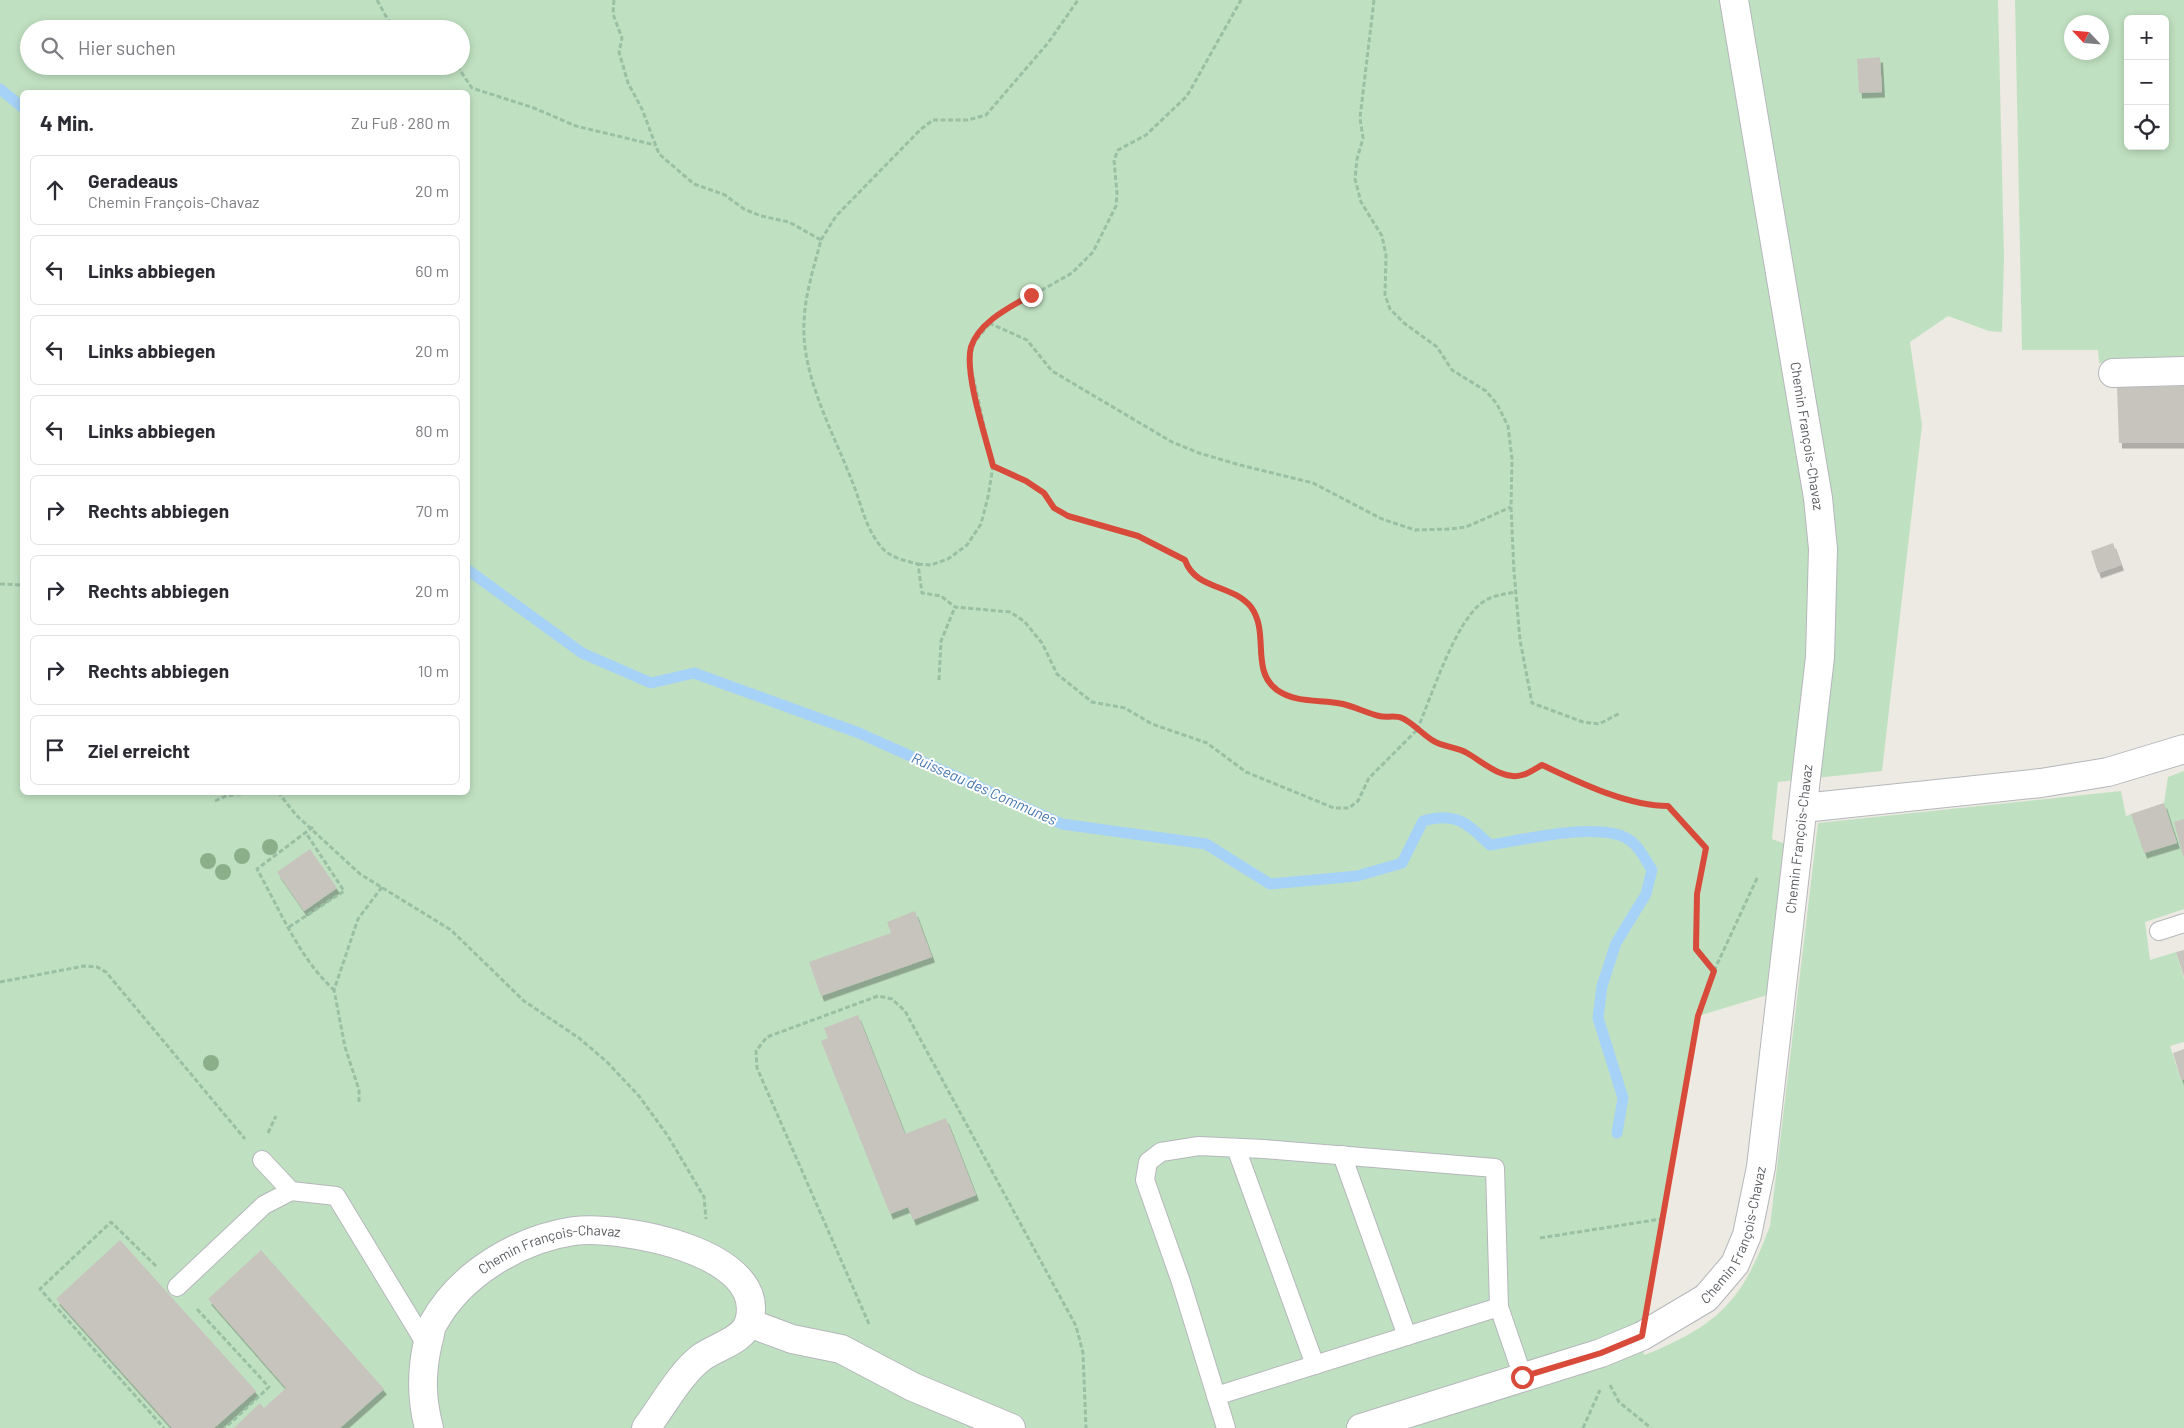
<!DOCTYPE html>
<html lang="de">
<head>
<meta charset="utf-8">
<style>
  :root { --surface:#fff; --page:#f7f7f7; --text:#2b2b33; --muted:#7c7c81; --line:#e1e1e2 }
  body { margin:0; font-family:Barlow,sans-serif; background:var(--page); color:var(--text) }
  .controls { position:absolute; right:15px; top:15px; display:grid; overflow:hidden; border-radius:8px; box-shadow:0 2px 8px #0003 }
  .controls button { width:45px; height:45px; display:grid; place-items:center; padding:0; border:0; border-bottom:1px solid var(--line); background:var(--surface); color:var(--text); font:25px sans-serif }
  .compass { position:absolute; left:2064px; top:15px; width:45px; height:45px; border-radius:50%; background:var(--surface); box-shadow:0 2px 8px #0003; rotate:296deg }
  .stop { position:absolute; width:15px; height:15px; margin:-11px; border:4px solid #d84b3b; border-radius:50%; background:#fff }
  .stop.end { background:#d84b3b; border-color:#fff; box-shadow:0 1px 5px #0008 }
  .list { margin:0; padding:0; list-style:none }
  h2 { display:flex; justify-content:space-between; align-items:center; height:65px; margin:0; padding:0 20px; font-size:21px }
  h2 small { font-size:16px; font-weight:400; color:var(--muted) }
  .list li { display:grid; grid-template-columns:32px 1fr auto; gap:15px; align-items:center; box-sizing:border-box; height:70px; margin:0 10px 10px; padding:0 10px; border:1px solid var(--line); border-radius:8px }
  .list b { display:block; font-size:19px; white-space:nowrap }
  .list p { margin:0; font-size:16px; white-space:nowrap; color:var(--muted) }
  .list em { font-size:16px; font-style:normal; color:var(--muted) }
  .icon { flex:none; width:28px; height:28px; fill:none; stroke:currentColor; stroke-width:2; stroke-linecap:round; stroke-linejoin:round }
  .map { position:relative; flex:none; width:2184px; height:1428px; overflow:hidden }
  .search { position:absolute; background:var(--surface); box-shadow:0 2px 8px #0003; left:20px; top:20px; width:450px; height:55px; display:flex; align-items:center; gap:12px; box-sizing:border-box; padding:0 18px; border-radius:28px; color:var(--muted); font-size:19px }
  .panel { position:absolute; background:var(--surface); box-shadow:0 2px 8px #0003; left:20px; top:90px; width:450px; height:705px; border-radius:8px }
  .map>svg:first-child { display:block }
  .green { fill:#c0e1c1; fill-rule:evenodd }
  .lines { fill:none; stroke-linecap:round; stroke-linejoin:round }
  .stream { stroke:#a7d2f7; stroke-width:11 }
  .building { fill:#c7c4be; filter:url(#shadow) }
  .lane-casing { stroke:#b4b7bb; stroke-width:20 }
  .street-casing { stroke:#b4b7bb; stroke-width:30 }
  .path { stroke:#99bfa4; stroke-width:3; stroke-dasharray:5 2.5; stroke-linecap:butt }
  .lane { stroke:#fff; stroke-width:18 }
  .street { stroke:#fff; stroke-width:28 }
  .tree { fill:#8baf89 }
  .route { stroke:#d84b3b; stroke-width:6 }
  .labels { text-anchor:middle; stroke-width:4; stroke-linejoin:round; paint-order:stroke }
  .street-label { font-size:14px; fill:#5a5d61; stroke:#fff }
  .water-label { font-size:15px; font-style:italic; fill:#4a79af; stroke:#fff }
</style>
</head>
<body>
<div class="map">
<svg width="2184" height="1428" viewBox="0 0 2184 1428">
  <defs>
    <filter id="shadow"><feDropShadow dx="3" dy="5.5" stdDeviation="0" flood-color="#0004"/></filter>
  </defs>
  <rect width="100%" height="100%" fill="#eceae2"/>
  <g class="green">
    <path d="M0,0H1998L2004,258L2002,332L1989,331L1948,316L1910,342L1922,425L1882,771L1778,782L1772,839L1788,845L1774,993L1698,1016L1646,1311L1642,1336L1644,1355C1653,1352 1663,1347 1672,1343C1730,1316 1748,1284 1770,1226L1818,823L2121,791L2126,816L2164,803L2168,777L2184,771V909L2145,922L2150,960L2176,952L2184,979V1042L2170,1046L2181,1080L2184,1079V1428H0ZM29,29H461V66H29ZM22,92H468V792H22Z"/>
    <path d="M2015,0H2184V361L2099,363L2098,350H2022ZM2128,19H2165V146H2128ZM2072,22H2102V52H2072Z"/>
  </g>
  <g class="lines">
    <g class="stream">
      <path d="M0,89L22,107"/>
      <path d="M468,570L582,653L651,683L694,673L859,733L1062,824L1206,844L1270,884L1357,876L1402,863L1423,821C1456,811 1468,824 1490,845C1523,840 1600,821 1628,839C1639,846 1645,859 1652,870L1646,894L1616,943L1602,986L1598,1018L1623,1098L1617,1133"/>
    </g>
  </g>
  <g class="building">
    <path d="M1880,57L1882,92L1859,93L1857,59Z"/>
    <path d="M2184,386V443H2119L2117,387Z"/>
    <path d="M2113,543L2121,565L2098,573L2091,551Z"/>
    <path d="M2164,803L2177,843L2144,853L2131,814Z"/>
    <path d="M2184,819V856H2183L2174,822Z"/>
    <path d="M310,849L337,888L304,911L277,872Z"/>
    <path d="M915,911L932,957L821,996L809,962L891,933L887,922Z"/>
    <path d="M2184,950V977L2176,952Z"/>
    <path d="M858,1015L905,1134L946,1118L976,1195L913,1220L908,1207L890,1214L821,1041L828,1038L824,1028Z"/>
    <path d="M2184,1049V1079L2181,1080L2173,1053Z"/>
    <path d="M120,1240L256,1391L214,1428H172L56,1299Z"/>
    <path d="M261,1250L384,1389L340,1428H234L260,1403L264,1408L286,1388L208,1299Z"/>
  </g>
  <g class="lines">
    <g class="lane-casing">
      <g id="lane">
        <path d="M2159,931L2184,923"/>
        <path d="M1236,1148L1315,1365"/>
        <path d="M1342,1155L1407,1336"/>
        <path d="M262,1160L291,1191"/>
        <path d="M177,1287L264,1205L291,1191L336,1196L427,1346"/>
        <path d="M1216,1396L1499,1307"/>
        <path d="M1226,1428L1181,1282L1145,1180L1148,1162L1161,1152L1199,1146L1264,1149L1495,1168L1499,1307L1523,1377"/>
      </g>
    </g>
    <g class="street-casing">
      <g id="street">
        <path d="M2113,373L2184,371"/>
        <path d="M1803,808L2041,783L2108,772L2184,749"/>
        <path d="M749,1323L792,1339L841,1349L913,1387L1011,1428"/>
        <path id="s1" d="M429,1428C421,1398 421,1372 428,1342C430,1337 430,1329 433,1324C460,1274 519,1239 574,1231C621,1225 770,1252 749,1322C744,1340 716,1347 702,1357C681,1372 662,1407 646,1428"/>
        <path id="s2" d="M1361,1428L1601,1353L1642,1336L1706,1298L1735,1264L1747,1235L1761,1167L1820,657L1823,549L1818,498L1734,0"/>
      </g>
    </g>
    <g class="path">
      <path d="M377,0L393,29"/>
      <path d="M614,0L613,14L622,38L619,52L628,83L642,109L659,154L694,184L725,195L744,209L761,216L789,222L821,240C814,267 805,294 804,322C801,375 833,432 852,481C862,505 865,529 883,549C892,558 906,561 918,564L922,593L941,596L955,607L1010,612L1024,621L1042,643L1057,674L1092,702L1125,708L1152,724L1207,743L1246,772L1334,808H1349L1358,801L1369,778L1417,730L1435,742L1466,752L1486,766L1506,775L1521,776L1542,765C1579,781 1627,806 1668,806L1705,848L1697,894L1696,949L1714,971L1698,1016L1649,1291"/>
      <path d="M1374,0L1360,118L1363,138L1357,159L1355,179L1361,202L1382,236L1386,255L1385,295L1390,309L1404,323L1437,347L1452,370L1486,391L1497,404L1508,426L1512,459L1511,507L1514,572L1520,640L1532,703L1583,722L1599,724L1620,713"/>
      <path d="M457,66L472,88L534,108L576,126L655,145"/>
      <path d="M821,240L836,216L921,129L933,120H968L986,115L1048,43L1078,0"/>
      <path d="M989,323L1027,340L1052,371L1172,442L1199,453L1240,465L1313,483L1382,519L1415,530L1450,529L1466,527L1511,507"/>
      <path d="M993,466L1026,481L1044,493L1054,508L1068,516L1138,536L1185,560C1196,590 1234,584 1251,607C1266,628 1253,668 1269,684C1289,705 1318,698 1344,704C1356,707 1367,714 1380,716C1387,718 1396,715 1402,718C1407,720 1413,727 1417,730C1431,698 1455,621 1483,602C1493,595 1504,594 1516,592"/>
      <path d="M918,564L931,565L948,559L967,545L981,524L988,497L993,466L970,363L972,345L996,316L1072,273L1093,252L1116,206L1117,194L1114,160L1118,150L1146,135L1187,96L1241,0"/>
      <path d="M0,584L22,585"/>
      <path d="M939,680L941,641L955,607"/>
      <path d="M278,792L296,815L360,874L451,930L524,1001L579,1038L607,1062L639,1096L668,1136L704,1197L706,1219"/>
      <path d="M215,801L226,796L252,792"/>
      <path d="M313,827L257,869C280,910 299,958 334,990"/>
      <path d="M289,927L344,891L306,833"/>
      <path d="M1714,971L1758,876"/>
      <path d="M0,982L84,966L97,967L106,972L245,1139"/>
      <path d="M359,1102V1090L345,1047L334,990L358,919L382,887"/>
      <path d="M268,1133L276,1116"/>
      <path d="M1540,1238L1661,1219"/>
      <path d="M156,1266L111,1222L40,1289L164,1428"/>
      <path d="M197,1309L269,1387L225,1428"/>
      <path d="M869,1324L757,1068L756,1051L767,1037L878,996L892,999L905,1011L1076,1326L1083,1353L1086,1428"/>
      <path d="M1610,1385L1619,1402L1651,1428"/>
      <path d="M1583,1428L1600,1390"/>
    </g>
    <use href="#lane" class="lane"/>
    <use href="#street" class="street"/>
  </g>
  <g class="tree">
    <circle cx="270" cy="847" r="8"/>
    <circle cx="242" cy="856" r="8"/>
    <circle cx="208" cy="861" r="8"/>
    <circle cx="223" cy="872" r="8"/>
    <circle cx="211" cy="1063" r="8"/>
  </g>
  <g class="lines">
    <path class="route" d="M1031,295C1010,307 979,322 971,347C964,373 986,438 993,466L1026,481L1044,493L1054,508L1068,516L1138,536L1185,560C1195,590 1233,584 1251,607C1270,633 1250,670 1277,690C1297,704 1321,699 1343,704C1355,707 1367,713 1379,716C1386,718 1395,715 1402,718C1410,721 1424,735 1432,740C1442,747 1457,747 1467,753C1483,762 1503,781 1522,775C1529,774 1536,768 1542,765C1579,782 1627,806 1668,806L1706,848L1697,894L1696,949L1714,971L1698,1016L1642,1336L1601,1353L1522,1377"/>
  </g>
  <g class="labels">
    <g class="street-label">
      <text transform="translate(1807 436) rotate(81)" y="5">Chemin François-Chavaz</text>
      <text dy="5" stroke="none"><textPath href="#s2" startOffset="846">Chemin François-Chavaz</textPath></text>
      <text dy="5" stroke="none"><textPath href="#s2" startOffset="441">Chemin François-Chavaz</textPath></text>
      <text dy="5" stroke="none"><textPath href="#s1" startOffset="252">Chemin François-Chavaz</textPath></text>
    </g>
    <g class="water-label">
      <text transform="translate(984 789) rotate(24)" y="5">Ruisseau des Communes</text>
    </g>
  </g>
</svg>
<div class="controls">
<button>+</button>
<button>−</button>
<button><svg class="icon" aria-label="locate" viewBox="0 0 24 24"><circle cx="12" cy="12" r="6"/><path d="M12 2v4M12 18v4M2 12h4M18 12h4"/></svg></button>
</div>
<svg class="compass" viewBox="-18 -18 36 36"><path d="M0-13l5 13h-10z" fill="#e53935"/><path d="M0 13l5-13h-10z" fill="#7c7c81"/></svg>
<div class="stop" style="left:1522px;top:1377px"></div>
<div class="stop end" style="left:1031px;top:295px"></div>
<div class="search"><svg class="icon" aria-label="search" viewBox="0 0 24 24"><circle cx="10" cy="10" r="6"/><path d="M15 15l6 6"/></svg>Hier suchen</div>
<section class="panel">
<h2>4 Min.<small>Zu Fuß · 280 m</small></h2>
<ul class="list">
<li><svg class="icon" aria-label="ahead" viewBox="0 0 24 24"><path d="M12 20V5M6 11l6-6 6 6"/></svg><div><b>Geradeaus</b><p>Chemin François-Chavaz</p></div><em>20 m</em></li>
<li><svg class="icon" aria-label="left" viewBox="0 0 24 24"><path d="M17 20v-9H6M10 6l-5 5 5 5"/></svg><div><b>Links abbiegen</b></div><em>60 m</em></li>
<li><svg class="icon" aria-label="left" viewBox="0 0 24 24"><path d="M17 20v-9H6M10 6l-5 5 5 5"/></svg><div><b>Links abbiegen</b></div><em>20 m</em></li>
<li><svg class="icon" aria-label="left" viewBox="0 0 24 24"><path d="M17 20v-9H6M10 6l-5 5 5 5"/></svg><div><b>Links abbiegen</b></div><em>80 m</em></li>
<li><svg class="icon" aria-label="right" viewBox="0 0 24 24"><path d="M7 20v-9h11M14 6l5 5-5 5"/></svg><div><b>Rechts abbiegen</b></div><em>70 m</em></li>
<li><svg class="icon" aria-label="right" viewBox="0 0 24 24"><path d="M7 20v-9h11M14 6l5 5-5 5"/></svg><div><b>Rechts abbiegen</b></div><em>20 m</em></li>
<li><svg class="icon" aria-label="right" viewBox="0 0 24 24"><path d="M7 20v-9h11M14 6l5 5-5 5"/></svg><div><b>Rechts abbiegen</b></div><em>10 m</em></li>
<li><svg class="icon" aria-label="arrive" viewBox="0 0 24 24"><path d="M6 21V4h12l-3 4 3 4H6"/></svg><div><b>Ziel erreicht</b></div></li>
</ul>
</section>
</div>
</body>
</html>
